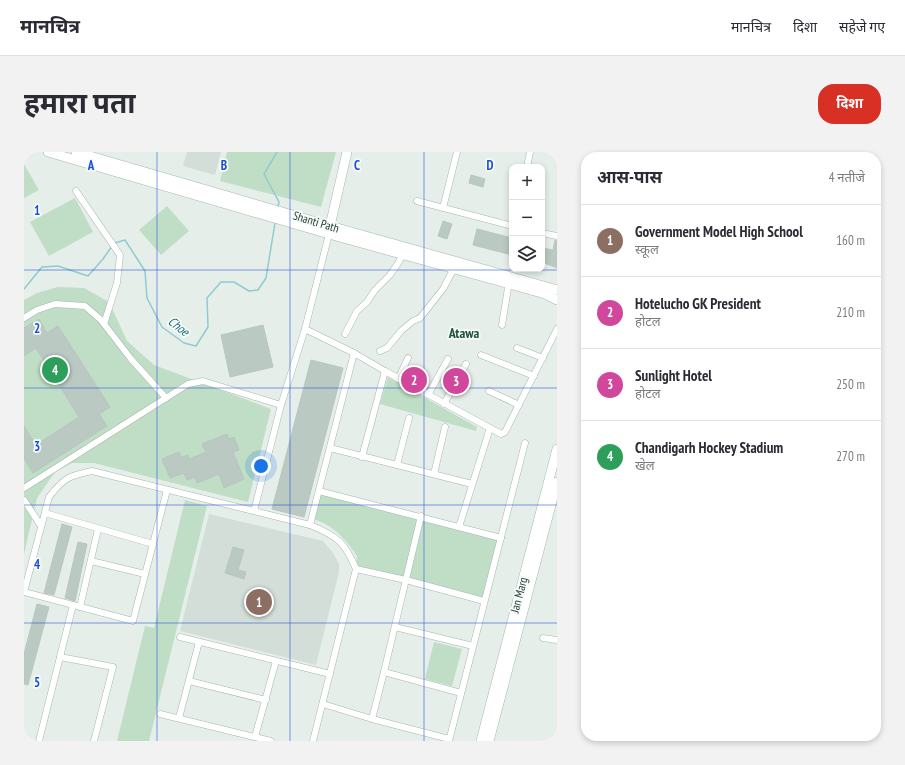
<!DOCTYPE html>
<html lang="hi">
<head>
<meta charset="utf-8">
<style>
  :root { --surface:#fff; --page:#f2f2f3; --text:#2b2b33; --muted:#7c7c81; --line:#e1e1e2; --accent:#d93025 }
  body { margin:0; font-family:"PT Sans Narrow","Noto Sans Devanagari",sans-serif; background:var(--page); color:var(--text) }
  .controls { position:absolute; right:12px; top:12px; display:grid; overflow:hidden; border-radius:8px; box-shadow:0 2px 6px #0003 }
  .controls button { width:36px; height:36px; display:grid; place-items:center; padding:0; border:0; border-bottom:1px solid var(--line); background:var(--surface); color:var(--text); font:20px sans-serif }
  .you { position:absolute; left:237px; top:314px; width:14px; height:14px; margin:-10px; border:3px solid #fff; border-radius:50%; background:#1a73e8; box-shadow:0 0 0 6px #1a73e833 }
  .badge { display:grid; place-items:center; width:26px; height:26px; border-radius:50%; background:var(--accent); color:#fff; font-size:13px; font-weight:700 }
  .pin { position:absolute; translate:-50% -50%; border:2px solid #fff; box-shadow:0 1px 4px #0006 }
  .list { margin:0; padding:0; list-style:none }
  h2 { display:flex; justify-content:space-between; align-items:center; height:52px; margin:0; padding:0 16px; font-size:17px }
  h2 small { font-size:13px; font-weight:400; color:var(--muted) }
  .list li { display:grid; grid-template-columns:26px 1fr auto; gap:12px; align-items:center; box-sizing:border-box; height:72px; padding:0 16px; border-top:1px solid var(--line) }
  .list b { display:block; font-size:15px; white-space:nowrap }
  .list p { margin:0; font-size:13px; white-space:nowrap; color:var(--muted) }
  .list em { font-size:13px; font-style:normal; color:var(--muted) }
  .icon { flex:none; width:22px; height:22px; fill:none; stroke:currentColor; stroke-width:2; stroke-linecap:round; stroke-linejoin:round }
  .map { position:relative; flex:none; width:533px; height:589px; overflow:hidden; border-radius:16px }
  header { display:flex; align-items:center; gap:24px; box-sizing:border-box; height:56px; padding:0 20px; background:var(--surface); border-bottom:1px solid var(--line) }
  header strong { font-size:19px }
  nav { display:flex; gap:22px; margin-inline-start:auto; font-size:14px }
  .intro { display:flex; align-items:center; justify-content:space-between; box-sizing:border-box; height:96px; padding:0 24px }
  h1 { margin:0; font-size:28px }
  .button { padding:10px 18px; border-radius:16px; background:var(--accent); color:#fff; font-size:14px; font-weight:700 }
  main { display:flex; gap:24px; padding:0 24px }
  aside { flex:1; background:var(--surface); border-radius:16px; box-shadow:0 2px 6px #0003 }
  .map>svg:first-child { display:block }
  .built { fill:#d3ded8 }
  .green { fill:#bfdec5 }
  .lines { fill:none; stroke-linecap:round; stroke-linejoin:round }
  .stream { stroke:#8fcbd1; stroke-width:1.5 }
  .building { fill:#bac9c2; stroke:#b7c7c0 }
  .street-casing { stroke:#a7b6b0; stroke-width:7 }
  .secondary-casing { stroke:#a4b9b0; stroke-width:10 }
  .street { stroke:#fff; stroke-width:6 }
  .secondary { stroke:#fff; stroke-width:9 }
  .grid { fill:none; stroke:#1d4ed8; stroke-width:1; stroke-opacity:0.55 }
  .labels { text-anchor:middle; stroke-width:3.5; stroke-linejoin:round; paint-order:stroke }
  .street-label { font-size:12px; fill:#244036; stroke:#f6faf8 }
  .water-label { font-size:13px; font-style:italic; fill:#1f727b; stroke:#f6faf8 }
  .quarter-label { font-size:14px; font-weight:bold; fill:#205242; stroke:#f6faf8 }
  .grid-label { font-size:13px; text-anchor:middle; font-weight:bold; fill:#1d4ed8; stroke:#f6faf8; stroke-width:3.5; stroke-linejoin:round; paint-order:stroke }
</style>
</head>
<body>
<header>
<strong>मानचित्र</strong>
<nav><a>मानचित्र</a><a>दिशा</a><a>सहेजे गए</a></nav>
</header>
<div class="intro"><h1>हमारा पता</h1><a class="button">दिशा</a></div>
<main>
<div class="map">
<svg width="533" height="589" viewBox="0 0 533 589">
  <rect width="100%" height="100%" fill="#e5eee9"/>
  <g class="built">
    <path d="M163,0H197L191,23L159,14Z"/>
    <path d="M185,362L299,389L309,401L315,412V420L292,513L156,479Z"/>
  </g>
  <g class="green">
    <path d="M203,0H312L297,55L196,29Z"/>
    <path d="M0,12L15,38L0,46Z"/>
    <path d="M51,46L69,80L25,104L6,70Z"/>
    <path d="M143,54L165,79L137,103L115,78Z"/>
    <path d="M34,135L60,136L85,150L103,189L130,213L247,257L224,350L70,311H48L31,320L13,346L0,402V148L13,141Z"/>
    <path d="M364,225L453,275L452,279L356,252Z"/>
    <path d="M295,339L477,386L460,449L332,417L333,404C322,387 308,372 288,367Z"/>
    <path d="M161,348L183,354L125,589H93L121,474L130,476Z"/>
    <path d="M410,490L438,497L428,534L401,527Z"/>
  </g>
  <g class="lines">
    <g class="stream">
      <path d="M253,0L240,22L255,50L254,55"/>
      <path d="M91,91L101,88L121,119L123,146L138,175L160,191L172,194L184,175L183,146L197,130H210L225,139L234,138L242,126L251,71"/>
      <path d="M0,137L18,115L34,114L64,124L79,107L88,94"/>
    </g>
  </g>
  <g class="building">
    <path d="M447,23L461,27L459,35L445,31Z"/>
    <path d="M419,69L428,72L423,87L414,84Z"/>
    <path d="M453,77L488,86V103L449,93Z"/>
    <path d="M531,88L533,89V116L518,110V96L529,98Z"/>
    <path d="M15,167L23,181L34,174L86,255L75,262L83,274L9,321L0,306V274L12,293L55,265L12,196L0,204V176Z"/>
    <path d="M239,173L249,215L206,225L197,183Z"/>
    <path d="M287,208L319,216L280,365L248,357Z"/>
    <path d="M203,282L205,287L210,285L215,298L209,300L220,327L200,336L195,322L173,331L171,325L163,328L160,321L146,326L138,307L155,300L157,305L164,303L165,307L182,300L178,292Z"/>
    <path d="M38,372L48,375L30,443L20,441Z"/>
    <path d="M54,390L63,392L51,449L41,446Z"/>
    <path d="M209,395L220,398L214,418L222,420L220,427L201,421Z"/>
    <path d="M13,452L25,455L4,533L0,532V502Z"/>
  </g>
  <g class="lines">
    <g class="street-casing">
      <g id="street">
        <path d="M503,15L506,0"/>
        <path d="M52,39L96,103L93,131L80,172"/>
        <path d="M393,49L488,74"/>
        <path d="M419,56L433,0"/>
        <path d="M518,81L533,84"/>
        <path d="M0,166L13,158L31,152L61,154L77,168L107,207L142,246"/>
        <path d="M478,173L484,136"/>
        <path d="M281,177L330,201L361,219L477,282L481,280L533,177"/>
        <path d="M321,182L333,159L343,150L351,138L366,123L373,113L377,106"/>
        <path d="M493,196L519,206"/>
        <path d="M356,199L363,196L377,179L389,169L396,166L419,137L428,120"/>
        <path d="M457,203L510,224"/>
        <path d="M374,227L384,206"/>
        <path d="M465,239L495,253"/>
        <path d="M404,243L424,207"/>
        <path d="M420,252L442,212"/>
        <path d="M306,296L448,332"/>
        <path d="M338,305L361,219"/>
        <path d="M373,313L385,266"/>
        <path d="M410,322L421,275"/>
        <path d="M0,336L164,232L179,229L257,253"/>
        <path d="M295,339L477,386"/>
        <path d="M0,348L17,374"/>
        <path d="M230,359L257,253L281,177L305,82"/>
        <path d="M21,361L129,392"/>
        <path d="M286,373L330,201"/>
        <path d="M435,375L466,276"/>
        <path d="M67,409L121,422"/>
        <path d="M332,417L382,428L460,449"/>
        <path d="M0,440L25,345C40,326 44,324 68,319L286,373C313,384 321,390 332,417L289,589"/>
        <path d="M0,440L109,469L143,338"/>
        <path d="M56,455L74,377"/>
        <path d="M371,475L449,494"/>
        <path d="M156,485L306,522"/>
        <path d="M519,486L533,488"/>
        <path d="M36,505L89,515L70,589"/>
        <path d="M360,520L437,541"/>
        <path d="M165,529L242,548"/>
        <path d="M299,552L348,567L425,587"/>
        <path d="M136,562L247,589"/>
        <path d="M155,566L175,490"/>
        <path d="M348,567L360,520L397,364"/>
        <path d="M231,585L252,509"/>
        <path d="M15,589L49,453"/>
        <path d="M425,589L501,291"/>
      </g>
    </g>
    <g class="secondary-casing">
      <g id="secondary">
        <path d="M24,0L305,82L507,138L521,142L533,148"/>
        <path d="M52,0L306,74L533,138"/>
        <path d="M306,74L323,0"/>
        <path d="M457,589L533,297"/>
        <path d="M465,589L533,330"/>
      </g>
    </g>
    <use href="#street" class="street"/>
    <use href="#secondary" class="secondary"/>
  </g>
  <path class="grid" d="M133,0V589M266,0V589M400,0V589M0,118H533M0,236H533M0,353H533M0,471H533"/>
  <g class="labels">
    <g class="street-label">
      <text transform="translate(292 70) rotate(17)" y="4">Shanti Path</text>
      <text transform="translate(495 443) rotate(-75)" y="4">Jan Marg</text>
    </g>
    <g class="water-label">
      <text transform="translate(155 174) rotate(38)" y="5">Choe</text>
    </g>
    <g class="quarter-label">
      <text x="440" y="186">Atawa</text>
    </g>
  </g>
  <g class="grid-label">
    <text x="67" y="18">A</text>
    <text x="200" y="18">B</text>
    <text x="333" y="18">C</text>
    <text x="466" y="18">D</text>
    <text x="13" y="63">1</text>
    <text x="13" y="181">2</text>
    <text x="13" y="299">3</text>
    <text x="13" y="417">4</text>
    <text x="13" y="535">5</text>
  </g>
</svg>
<div class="controls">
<button>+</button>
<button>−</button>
<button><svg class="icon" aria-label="layers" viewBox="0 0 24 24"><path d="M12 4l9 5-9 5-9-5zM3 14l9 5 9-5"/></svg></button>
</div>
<div class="you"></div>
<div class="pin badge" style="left:235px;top:450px;background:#8d6e63">1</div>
<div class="pin badge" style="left:390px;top:228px;background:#d1479c">2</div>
<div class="pin badge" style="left:432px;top:229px;background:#d1479c">3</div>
<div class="pin badge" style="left:31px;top:218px;background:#2e9e5b">4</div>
</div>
<aside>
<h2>आस-पास<small>4 नतीजे</small></h2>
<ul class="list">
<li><span class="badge" style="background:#8d6e63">1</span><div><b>Government Model High School</b><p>स्कूल</p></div><em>160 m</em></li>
<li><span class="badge" style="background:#d1479c">2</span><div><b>Hotelucho GK President</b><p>होटल</p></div><em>210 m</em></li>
<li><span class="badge" style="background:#d1479c">3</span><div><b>Sunlight Hotel</b><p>होटल</p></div><em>250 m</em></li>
<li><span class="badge" style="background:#2e9e5b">4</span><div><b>Chandigarh Hockey Stadium</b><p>खेल</p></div><em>270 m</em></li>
</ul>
</aside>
</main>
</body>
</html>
